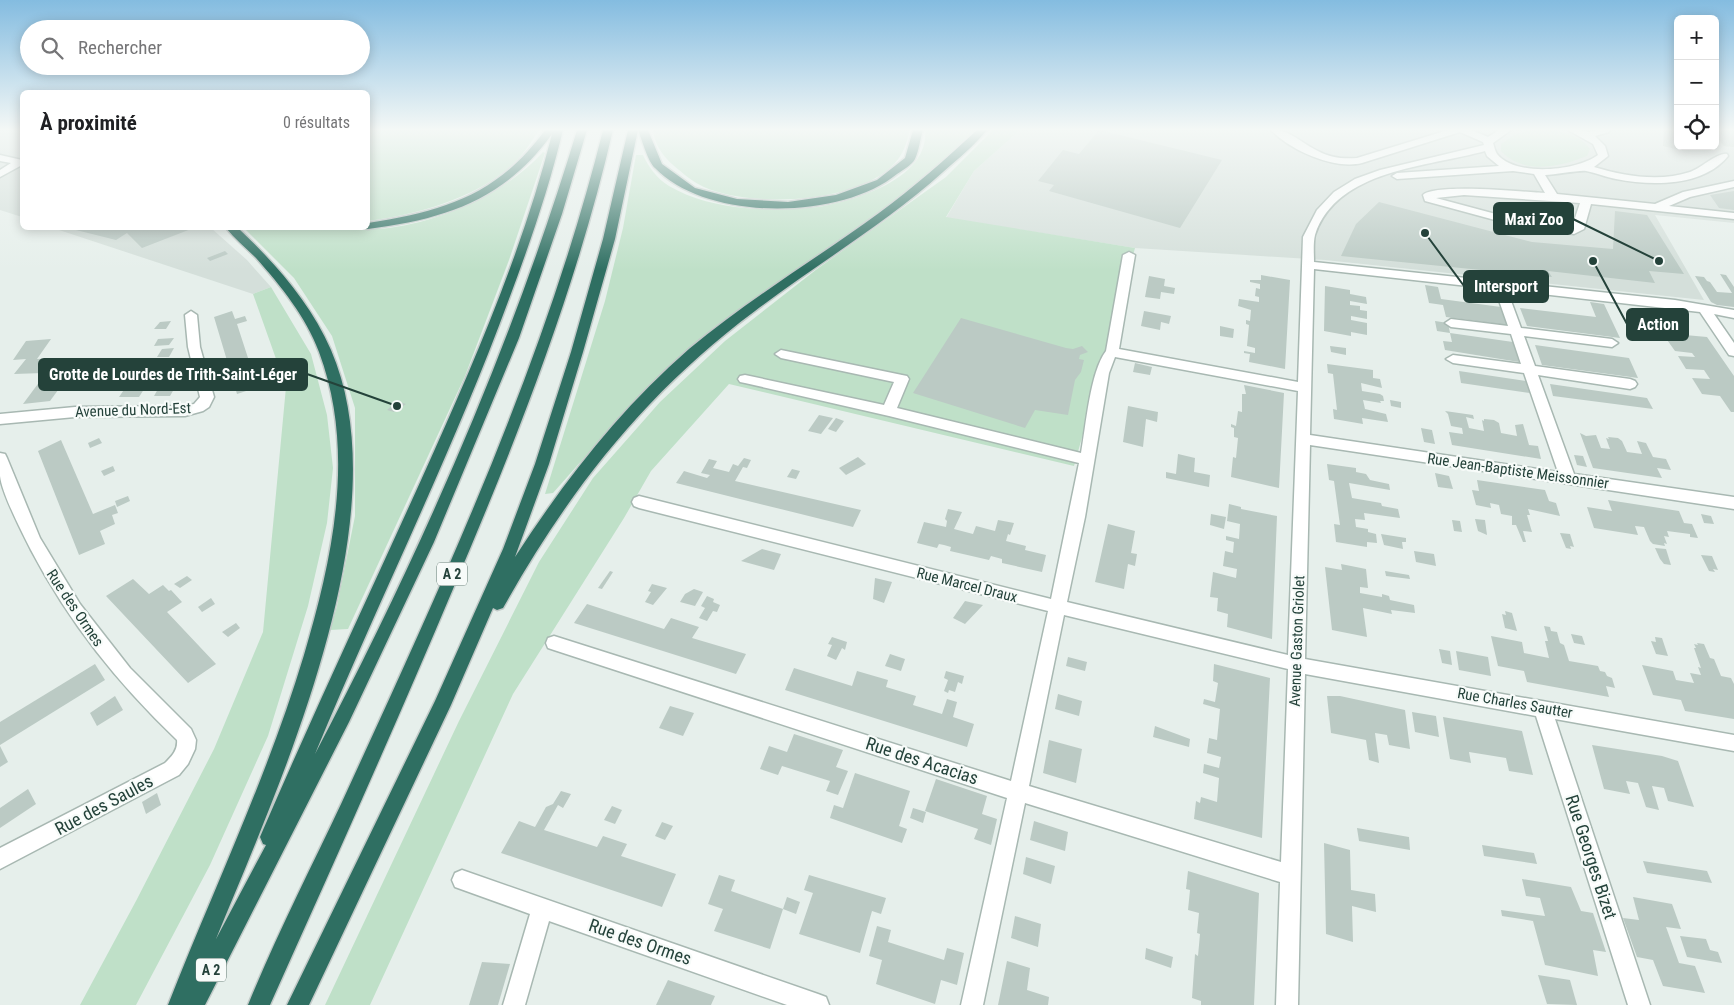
<!DOCTYPE html>
<html lang="fr">
<head>
<meta charset="utf-8">
<style>
  :root { --surface:#fff; --page:#f2f2f2; --text:#202124; --muted:#757577; --line:#e0e0e0 }
  body { margin:0; font-family:"Roboto Condensed",sans-serif; background:var(--page); color:var(--text) }
  .controls { position:absolute; right:15px; top:15px; display:grid; overflow:hidden; border-radius:8px; box-shadow:0 2px 12px #0003 }
  .controls button { width:45px; height:45px; display:grid; place-items:center; padding:0; border:0; border-bottom:1px solid var(--line); background:var(--surface); color:var(--text); font:25px sans-serif }
  .list { margin:0; padding:0; list-style:none }
  h2 { display:flex; justify-content:space-between; align-items:center; height:65px; margin:0; padding:0 20px; font-size:21px }
  h2 small { font-size:16px; font-weight:400; color:var(--muted) }
  .icon { flex:none; width:28px; height:28px; fill:none; stroke:currentColor; stroke-width:2; stroke-linecap:round; stroke-linejoin:round }
  .map { position:relative; flex:none; width:1734px; height:1005px; overflow:hidden }
  .search { position:absolute; background:var(--surface); box-shadow:0 2px 12px #0003; left:20px; top:20px; width:350px; height:55px; display:flex; align-items:center; gap:12px; box-sizing:border-box; padding:0 18px; border-radius:28px; color:var(--muted); font-size:19px }
  .panel { position:absolute; background:var(--surface); box-shadow:0 2px 12px #0003; left:20px; top:90px; width:350px; height:140px; border-radius:8px }
  .map>svg:first-child { display:block }
  .built { fill:#d4dfda }
  .green { fill:#bfe0c8 }
  .building { fill:#bbcac4 }
  .lines { fill:none; stroke-linecap:round; stroke-linejoin:round }
  .minor-casing { stroke:#a8b8b2; stroke-width:3 }
  .highway-casing { stroke:#c2cac8; stroke-width:3 }
  .minor { fill:#fff; fill-rule:evenodd }
  .highway { fill:#2f6f62; fill-rule:evenodd }
  .labels { text-anchor:middle; stroke-width:4.5; stroke-linejoin:round; paint-order:stroke }
  .shield { fill:#f7fbf9; stroke:#637a73; stroke-width:1 }
  .shield-label { font-size:14px; font-weight:bold; fill:#24423a }
  .street-label { font-size:15px; fill:#24423a; stroke:#f7fbf9 }
  .near-street-label { font-size:18px; fill:#24423a; stroke:#f7fbf9 }
  .leader { fill:none; stroke:#24423a; stroke-width:2 }
  .callout-dot { fill:#24423a; stroke:#f7fbf9; stroke-width:2 }
  .callout { fill:#24423a; stroke:#24423a; stroke-width:2 }
  .callout-label { font-size:16px; text-anchor:middle; font-weight:bold; fill:#fff }
</style>
</head>
<body>
<div class="map">
<svg width="1734" height="1005" viewBox="0 0 1734 1005">
  <rect width="100%" height="100%" fill="#e6efeb"/>
  <g class="built">
    <path d="M0,130H22V217L0,210Z"/>
    <path d="M1020,130H1678V146H1715V130H1734V223L1655,215L1704,300L1325,260L1135,248L946,218L974,171Z"/>
    <path d="M53,228H211L247,260L271,287L253,294Z"/>
  </g>
  <g class="green">
    <path d="M368,130H539C531,142 524,154 513,164C477,198 416,215 368,221Z"/>
    <path d="M653,130H908L909,132C907,143 903,154 895,163C858,204 751,208 704,187C695,183 686,176 679,170C665,159 655,147 653,130Z"/>
    <path d="M925,130H975L954,152L889,205L714,327L645,389L553,493L545,494L605,301L623,228L636,155H643C648,166 657,179 669,186C691,199 720,206 745,208C769,210 794,210 818,207C855,201 930,178 925,130Z"/>
    <path d="M993,130H1020L974,171L946,217L1135,248L1074,466L729,384L651,471L624,518L513,694L370,1005H325L459,721L539,562L593,478L660,402L725,341L817,269L946,177Z"/>
    <path d="M1530,130C1551,130 1576,130 1590,149L1587,156C1559,167 1524,175 1501,151V144L1514,135Z"/>
    <path d="M543,152L545,153L509,260L465,376L348,629L330,630L337,606L355,516V408L332,336L294,278L244,228C265,228 285,227 305,228C333,228 361,231 389,228C443,221 506,193 543,152Z"/>
    <path d="M271,287L311,354L327,415L333,468L327,523L308,606L268,736L210,865L136,1005H80L136,901L214,749L263,632L286,387L253,294Z"/>
  </g>
  <g class="building">
    <path d="M1099,130L1222,160L1180,228L1049,191L1054,185L1038,181L1063,150L1079,154Z"/>
    <path d="M1664,130H1678V146H1681L1680,150L1663,146Z"/>
    <path d="M1715,130H1734V147L1724,146L1715,135H1719Z"/>
    <path d="M1734,191V210L1719,208L1710,195Z"/>
    <path d="M1379,202L1532,242L1613,249L1615,211L1647,215L1684,274L1649,271L1655,283L1548,271L1552,277L1341,256L1356,224Z"/>
    <path d="M68,228H190L191,229L142,248L127,233L116,240Z"/>
    <path d="M225,251L228,254L210,261L207,258Z"/>
    <path d="M1720,274L1726,275L1734,287V307L1717,305L1711,302L1695,276L1704,277L1707,281L1710,282L1717,292L1732,293Z"/>
    <path d="M1261,275L1290,280L1285,369L1249,362L1250,354L1244,353V351L1255,353V348L1247,346L1249,325L1246,324V320L1250,321L1251,310L1238,306L1239,299L1259,302V297L1255,296L1256,288L1260,289V284L1250,282V280H1261Z"/>
    <path d="M1149,276L1165,279L1164,286L1175,288L1174,294L1161,292L1160,299L1145,297Z"/>
    <path d="M1425,285L1438,287L1441,299L1501,307L1507,325L1446,317L1443,305L1429,303Z"/>
    <path d="M1325,286L1350,290V294L1366,297L1367,304L1350,301V305L1360,306V310L1367,311V319L1351,316V320L1367,323V335L1351,332V336L1324,331Z"/>
    <path d="M1590,302L1604,304L1620,338L1527,326L1520,308L1596,317Z"/>
    <path d="M1645,308L1673,312L1685,335L1707,337L1734,376V412H1731L1720,396L1702,394L1692,378L1710,379L1704,370L1686,369L1678,356L1695,357L1692,353L1675,351L1665,337H1672L1670,334L1659,330Z"/>
    <path d="M232,311L235,319L245,316L247,321L237,324L249,361L258,358L261,366L266,364L273,382L237,394L214,317Z"/>
    <path d="M1144,311L1171,316L1169,324L1161,322L1160,330L1141,326Z"/>
    <path d="M961,318L1066,348L1073,349L1082,346L1088,352L1080,355L1079,359L1084,360L1081,372L1075,380L1068,415L1035,410L1025,428L913,393Z"/>
    <path d="M171,321L166,329H154L160,322Z"/>
    <path d="M1435,321L1448,323L1450,333L1437,331Z"/>
    <path d="M1220,326L1234,329L1233,338L1220,336Z"/>
    <path d="M1450,333L1513,342L1519,362L1445,350L1443,341L1452,342Z"/>
    <path d="M174,338L169,345L154,346L158,339Z"/>
    <path d="M51,339L37,359L54,358L43,373L14,374L26,359L13,360L26,341Z"/>
    <path d="M1535,345L1629,358L1638,378L1542,365Z"/>
    <path d="M1330,346L1346,348V355L1331,352Z"/>
    <path d="M174,348L169,357H157L162,349Z"/>
    <path d="M1135,363L1152,367L1150,375L1133,372Z"/>
    <path d="M1327,364L1373,370V378L1380,379L1382,388L1361,383L1362,391L1380,394L1383,396L1384,401H1380L1381,403L1363,400L1365,409L1386,414L1388,422L1362,418L1363,424L1334,419L1333,409L1337,410L1333,374L1328,373Z"/>
    <path d="M72,371L50,401L23,404L46,373Z"/>
    <path d="M1459,371L1526,381L1530,393L1461,383Z"/>
    <path d="M169,377H181L170,396H154L162,382H167Z"/>
    <path d="M148,383L139,397H119L128,384Z"/>
    <path d="M1550,384L1647,398L1653,409L1553,396Z"/>
    <path d="M1244,385L1284,393L1279,488L1231,477L1233,457L1236,458L1238,438L1234,437V428L1231,427V424L1236,426L1238,411L1242,412V394H1246Z"/>
    <path d="M1390,400L1401,402V408L1391,406Z"/>
    <path d="M397,401L406,404L394,412L387,410Z"/>
    <path d="M1128,406L1158,412L1157,422L1146,419L1143,447L1123,442Z"/>
    <path d="M1445,411L1473,415L1474,419L1466,417L1469,428L1484,431L1482,420L1484,421V419L1494,420L1499,423L1501,433L1517,436L1515,425L1523,424L1529,445L1538,446L1541,459L1452,445L1449,432L1463,434L1462,428L1451,426L1448,414Z"/>
    <path d="M819,415L833,418L821,434L808,431Z"/>
    <path d="M836,418L844,421L836,432L828,429Z"/>
    <path d="M1421,428L1432,430L1435,444L1424,442Z"/>
    <path d="M1580,433L1586,436L1596,435L1601,448L1610,449L1606,438L1609,439L1608,437L1618,438L1622,441L1627,452L1642,454L1637,441L1646,443L1653,457L1666,459L1671,470L1657,468L1662,478L1593,468Z"/>
    <path d="M99,438L102,443L90,448L88,443Z"/>
    <path d="M61,440L93,514L115,505L118,513L112,515L115,524L100,531L105,544L79,555L38,451Z"/>
    <path d="M1178,454L1195,458L1194,472L1210,475L1209,487L1166,478V472L1176,474Z"/>
    <path d="M1574,455L1583,456L1587,467L1577,465Z"/>
    <path d="M858,457L866,464L846,475L839,468Z"/>
    <path d="M744,458L751,460L747,468L743,467L735,481L861,510L853,527L676,483L684,471L707,478L710,475L701,473L709,459L717,461L713,468L729,472L733,464L738,466Z"/>
    <path d="M1327,464L1356,468V472L1366,474L1370,480L1389,484L1390,490L1349,483L1352,498L1381,503L1382,506L1398,509L1400,518L1364,513L1365,520L1355,519L1356,527L1368,529V532L1376,534L1377,543L1367,542V547L1336,542L1334,524L1340,525L1334,481L1329,480Z"/>
    <path d="M113,466L115,471L104,476L101,471Z"/>
    <path d="M792,469L800,471L796,479L787,477Z"/>
    <path d="M1435,473L1449,476L1453,489L1438,487Z"/>
    <path d="M1477,480L1545,490L1549,501L1556,503L1560,516L1528,509L1530,515H1527L1532,532L1523,531L1526,542H1523L1516,525H1512V516L1501,514L1499,505L1490,503L1491,508L1476,505L1472,490L1479,491Z"/>
    <path d="M128,496L130,501L117,507L115,501Z"/>
    <path d="M1608,500L1679,511L1684,523L1692,524L1698,538L1690,537V534L1667,531L1669,537L1664,536L1667,544L1664,543L1665,546L1653,544L1650,541L1644,527L1635,526L1638,535L1594,528L1587,507L1612,511Z"/>
    <path d="M1229,504L1241,507V509L1277,516L1272,639L1227,627L1228,614L1217,611L1218,598L1210,597L1213,572L1236,578L1237,569L1223,566L1225,551L1233,553L1234,542L1226,540V536L1239,539L1240,524L1227,521Z"/>
    <path d="M948,509L962,512L954,529L973,534L976,526L995,531L998,520L1014,523L1010,535L1008,534L1006,541L1026,546L1025,550L1046,555L1042,572L1002,563V559L991,556L989,560L950,551L951,547L944,545L939,544L937,548L917,543L924,522L946,527L947,521L945,519Z"/>
    <path d="M1211,514L1226,517L1224,529L1210,525Z"/>
    <path d="M1701,514L1711,516L1714,524L1704,523Z"/>
    <path d="M1475,519L1485,520L1487,535L1478,531Z"/>
    <path d="M1452,520L1460,521L1462,532L1454,531Z"/>
    <path d="M1108,524L1135,531L1131,553L1137,554L1135,566L1128,564L1124,589L1095,582Z"/>
    <path d="M1560,533L1570,534L1574,547L1570,546L1571,549L1566,548Z"/>
    <path d="M1381,534L1406,538V542H1402L1403,549L1384,545Z"/>
    <path d="M1655,548L1666,549L1671,565L1664,564L1660,559Z"/>
    <path d="M762,549L781,554L774,570L741,561Z"/>
    <path d="M1414,551L1434,554L1436,566L1416,562Z"/>
    <path d="M1701,555L1712,556L1718,570L1713,569L1715,572L1709,571Z"/>
    <path d="M1341,564L1366,569L1368,588L1360,587V593L1382,597V594L1389,596L1390,600L1414,605L1415,613L1391,610L1392,614L1363,608L1367,637L1332,630L1325,567L1342,570Z"/>
    <path d="M610,571L613,572L602,589L598,588Z"/>
    <path d="M1385,571L1409,575L1410,579L1386,576Z"/>
    <path d="M187,576L192,580L180,588L174,584Z"/>
    <path d="M875,578L892,582L884,603L873,599Z"/>
    <path d="M133,579L149,594L163,585L169,591L171,590L182,602L167,612L216,664L188,683L106,596Z"/>
    <path d="M652,584L667,588L653,605L645,602L651,592L648,591Z"/>
    <path d="M694,589L703,592L695,606L680,602L685,594Z"/>
    <path d="M707,596L714,599L713,602L720,605L717,612L713,611L707,621L699,618L705,608L701,606Z"/>
    <path d="M211,598L215,604L202,612L198,607Z"/>
    <path d="M965,601L983,605L965,624L953,618Z"/>
    <path d="M587,604L664,629L671,618L699,627L692,638L746,654L736,674L574,623Z"/>
    <path d="M1505,611L1512,613L1517,631L1505,628L1502,614L1506,615Z"/>
    <path d="M236,623L240,628L228,637L222,632Z"/>
    <path d="M1544,626L1550,627L1551,631L1557,632L1560,643L1564,645L1569,661L1598,666L1600,671L1605,672L1607,676L1612,678L1615,688L1606,686L1609,697L1527,682L1524,671L1498,666L1491,636L1522,642L1524,653L1549,658L1545,641H1548Z"/>
    <path d="M1571,634L1582,636L1585,645L1574,643Z"/>
    <path d="M832,637L847,642L845,650L842,648L836,660L827,656L832,645L828,644Z"/>
    <path d="M1655,637L1662,638L1668,656L1656,654L1651,641L1656,642Z"/>
    <path d="M1697,643L1704,644L1710,658L1714,659L1721,676L1731,678L1734,684V719L1685,711L1681,700L1653,695L1642,665L1673,671L1676,680L1694,683L1690,673L1701,675L1698,667L1701,668L1694,648H1696L1694,644L1698,645Z"/>
    <path d="M1439,649L1450,651L1452,665L1442,663Z"/>
    <path d="M1456,651L1488,657L1491,676L1459,670Z"/>
    <path d="M890,654L905,659L901,671L885,666Z"/>
    <path d="M1068,657L1087,662L1085,671L1066,666Z"/>
    <path d="M95,664L105,680L0,745V722Z"/>
    <path d="M1214,664L1270,678L1262,838L1194,819L1196,801L1200,803L1201,797L1217,802L1219,778L1203,773L1204,764L1219,768L1221,757L1207,753L1209,738L1217,740L1220,709L1203,704L1204,699L1215,702L1218,683L1213,681Z"/>
    <path d="M794,668L852,686L857,671L888,680L886,687L916,696L913,705L942,714L947,699L957,702L953,717L974,724L967,747L785,690Z"/>
    <path d="M946,671L964,676L962,684L958,682L955,692L949,690L948,693L944,691L948,680L944,678Z"/>
    <path d="M1058,694L1082,701L1079,716L1055,709Z"/>
    <path d="M115,696L123,710L97,726L90,713Z"/>
    <path d="M1327,696H1340L1405,710L1410,749L1389,745L1387,735L1375,733L1379,763L1369,760L1366,740L1331,733Z"/>
    <path d="M670,706L694,713L683,736L659,728Z"/>
    <path d="M1412,712L1436,716L1439,737L1415,732Z"/>
    <path d="M1443,717L1522,731L1533,775L1509,771L1506,758L1469,752L1471,763L1450,759Z"/>
    <path d="M1155,726L1190,739L1189,747L1153,737Z"/>
    <path d="M794,734L843,750L836,767L848,771L838,795L826,791L830,781L782,766L778,775L760,769L769,746L787,752Z"/>
    <path d="M1049,740L1082,749L1076,783L1043,773Z"/>
    <path d="M1592,745L1662,756L1678,761L1694,807L1668,801L1664,788L1652,786L1659,810L1646,807L1638,783L1626,781L1630,794L1604,789Z"/>
    <path d="M0,746L8,762L0,767Z"/>
    <path d="M855,773L910,791L899,826L907,829L902,843L830,818L834,805L843,808Z"/>
    <path d="M936,779L987,796L982,814L997,819L991,845L974,839L978,829L925,811Z"/>
    <path d="M28,789L36,804L0,828V808Z"/>
    <path d="M561,791L571,794L563,808L558,805L544,830L597,847L603,836L627,844L621,856L676,874L662,907L501,853L519,821L535,827L546,807L553,804Z"/>
    <path d="M157,793L161,805L146,814L142,802Z"/>
    <path d="M612,806L622,810L615,824L604,820Z"/>
    <path d="M913,808L926,812L923,823L910,818Z"/>
    <path d="M1034,821L1068,832L1065,851L1030,840Z"/>
    <path d="M662,822L673,826L665,840L655,836Z"/>
    <path d="M1357,828L1409,837L1410,850L1359,841Z"/>
    <path d="M1324,843L1350,850L1351,890L1375,894L1376,912L1352,906L1353,942L1326,934Z"/>
    <path d="M1482,845L1534,853L1537,864L1484,856Z"/>
    <path d="M1026,857L1055,866L1051,884L1023,874Z"/>
    <path d="M1643,861L1707,871L1712,883L1647,873Z"/>
    <path d="M1188,871L1259,893L1254,1005H1201V1001L1192,998L1195,954L1198,956L1200,934L1197,933L1199,913L1188,910L1190,890L1186,889Z"/>
    <path d="M719,875L735,880L731,891L783,909L787,897L800,902L796,914L783,909L770,949L714,931L723,909L708,904Z"/>
    <path d="M809,875L886,898L881,914L872,911L860,953L799,934L813,893L804,890Z"/>
    <path d="M1522,879L1571,887L1581,911L1593,913L1606,952L1593,950L1598,976L1545,965L1533,921L1502,916L1501,910L1545,916L1540,898L1526,896Z"/>
    <path d="M1633,897L1672,904L1681,929L1666,927L1679,963L1695,966L1705,993L1663,986L1653,960L1637,957L1623,918L1639,920Z"/>
    <path d="M1015,916L1041,924L1038,947L1011,938Z"/>
    <path d="M877,926L891,930L888,942L944,960L947,948L964,953L957,985L941,980L935,1004L876,984L882,960L869,956Z"/>
    <path d="M1680,936L1706,939L1710,950L1718,952L1722,963L1687,957Z"/>
    <path d="M1146,948L1173,957L1171,968L1145,959Z"/>
    <path d="M1007,961L1030,968L1027,990L1049,997L1048,1005H998Z"/>
    <path d="M482,962L510,964L498,1005H469Z"/>
    <path d="M1538,975L1570,980L1577,1005L1547,1004Z"/>
    <path d="M668,980L715,996L711,1005H656Z"/>
  </g>
  <g class="lines">
    <g class="minor-casing">
      <g id="minor">
        <path d="M1271,130C1288,128 1302,144 1318,151C1331,158 1343,159 1357,158L1448,130H1471L1488,137L1499,130H1511L1493,143C1494,146 1495,151 1497,154C1515,177 1577,171 1598,155L1593,144L1568,130H1581L1588,132L1596,130H1610L1609,132L1595,136L1605,146L1608,156L1594,167C1623,176 1660,182 1690,172C1700,169 1718,152 1727,154L1728,156C1703,187 1652,186 1616,179C1606,177 1596,173 1586,171C1579,170 1555,175 1545,175L1557,194L1655,204L1683,192L1734,181V187L1690,197L1669,206L1734,213V219L1591,204L1584,229L1574,234L1517,226L1425,201L1423,195C1435,183 1525,192 1545,193L1534,174L1513,171L1397,179L1392,176L1397,173L1499,166L1487,156L1485,151C1428,167 1337,169 1315,235C1313,243 1314,254 1314,262L1675,300L1734,310V318L1714,314L1734,343V356L1729,355L1700,312L1507,290L1521,328L1612,339L1618,343L1612,347L1524,336L1535,366L1630,379L1635,381L1637,384L1635,387L1630,389L1538,375L1574,474L1734,497V509L1310,445L1305,659L1734,735V751L1555,719L1650,1005H1628L1536,716L1305,674L1298,1005H1276L1280,882L1025,803L983,1005H961L1007,798L554,650L548,648L546,643L548,638L554,636L1011,781L1048,611L639,508L634,506L632,502L634,498L639,496L1051,599L1079,463L889,416L745,383L740,382L738,379L740,376L745,375L884,405L894,382L781,358L775,354L781,350L902,375L907,376L909,379L897,408L1081,453C1086,426 1090,372 1106,351L1123,255L1129,252L1135,255L1119,349L1298,382L1303,237L1317,210L1334,192L1355,179L1380,170L1484,145L1483,142L1460,132L1362,163C1334,170 1290,150 1271,130ZM1464,195L1580,203L1572,227L1518,220L1436,198ZM1314,269L1495,289L1508,326L1451,319L1445,323L1451,327L1511,334L1521,364L1453,355L1446,359L1453,363L1524,373L1558,472L1310,435ZM1115,357L1298,391L1288,655L1067,602L1085,517L1109,373ZM1064,615L1288,669L1281,862L1029,786Z"/>
        <path d="M0,155L22,160V165L0,177V170L11,163L0,161Z"/>
        <path d="M191,311L197,315L200,347L214,397L209,407L203,411L185,416L75,417L0,424V414L75,407L185,406L194,404L200,397L188,347L185,315Z"/>
        <path d="M0,453L5,454L7,458L40,538L80,604L130,668L191,729L196,740L195,749L188,764L179,775L0,869V848L165,763C172,756 178,750 177,740C117,682 70,624 31,550C22,532 2,494 0,476C0,468 0,460 0,453Z"/>
        <path d="M462,870L818,994L826,997L829,1005H787L549,921L525,1005H503L530,914L455,887L452,880L455,873Z"/>
      </g>
    </g>
    <g class="highway-casing">
      <g id="highway">
        <path d="M545,130H563C549,188 530,243 509,299C452,454 378,601 315,754C420,554 512,346 577,130H587L562,214L519,338L434,542L349,722L205,1005H168C214,888 268,775 304,655C333,557 356,451 319,352C306,317 281,286 256,258C246,248 235,239 226,228H238C275,263 310,302 331,350C403,517 280,782 216,939L266,845L263,844L260,837L263,830C314,712 369,595 422,478C472,367 522,253 552,134C505,200 445,219 368,229L363,228H368V223C444,211 498,195 545,130Z"/>
        <path d="M603,130H613C576,289 517,439 453,589C394,729 332,867 270,1005H248C276,936 310,870 342,802C442,584 545,364 603,130Z"/>
        <path d="M628,130H638L615,239L583,352L549,464L515,557C565,480 620,409 689,349C749,299 816,259 879,213C914,187 946,159 977,130H987C975,145 958,159 943,172C885,224 817,264 755,311C646,392 569,490 503,608L497,610L493,608L451,705L309,1005H287L435,701L503,549L535,464L571,352L603,239Z"/>
        <path d="M638,130H648L662,164L695,188L737,199L788,202L836,195L877,180L905,158L913,130H923C920,139 919,151 915,159C912,165 903,170 897,174C841,220 707,222 655,168C648,162 642,140 638,130Z"/>
      </g>
    </g>
    <use href="#minor" class="minor"/>
    <use href="#highway" class="highway"/>
  </g>
  <linearGradient id="sky" x2="0" y2="1"><stop stop-color="#84bce0"/><stop offset="0.48" stop-color="#f4f8f6"/><stop offset="1" stop-color="#f4f8f6" stop-opacity="0"/></linearGradient>
  <rect width="1734" height="270" fill="url(#sky)"/>
  <g class="labels">
    <g class="shield">
      <rect x="437" y="562.5" width="30" height="23" rx="4"/>
      <rect x="196" y="958.5" width="30" height="23" rx="4"/>
    </g>
    <g class="shield-label">
      <text x="452" y="579">A 2</text>
      <text x="211" y="975">A 2</text>
    </g>
    <g class="street-label">
      <text transform="translate(133 410) rotate(-2)" y="5">Avenue du Nord-Est</text>
      <text transform="translate(1518 471) rotate(8)" y="5">Rue Jean-Baptiste Meissonnier</text>
      <text transform="translate(967 585) rotate(14)" y="5">Rue Marcel Draux</text>
      <text transform="translate(75 608) rotate(56)" y="5">Rue des Ormes</text>
      <text transform="translate(1297 641) rotate(-88)" y="5">Avenue Gaston Griolet</text>
      <text transform="translate(1515 703) rotate(10)" y="5">Rue Charles Sautter</text>
    </g>
    <g class="near-street-label">
      <text transform="translate(922 761) rotate(18)" y="6">Rue des Acacias</text>
      <text transform="translate(104 805) rotate(-28)" y="6">Rue des Saules</text>
      <text transform="translate(1591 857) rotate(72)" y="6">Rue Georges Bizet</text>
      <text transform="translate(640 942) rotate(19)" y="6">Rue des Ormes</text>
    </g>
  </g>
  <path class="leader" d="M1659 261L1573 219M1425 233L1464 286M1593 261L1627 324M397 406L307 374"/>
  <g class="callout-dot">
    <circle cx="1659" cy="261" r="5"/>
    <circle cx="1425" cy="233" r="5"/>
    <circle cx="1593" cy="261" r="5"/>
    <circle cx="397" cy="406" r="5"/>
  </g>
  <g class="callout">
    <rect x="1494" y="203" width="79" height="31" rx="5"/>
    <rect x="1464" y="271" width="84" height="31" rx="5"/>
    <rect x="1627" y="309" width="61" height="31" rx="5"/>
    <rect x="39" y="359" width="268" height="31" rx="5"/>
  </g>
  <g class="callout-label">
    <text x="1534" y="225">Maxi Zoo</text>
    <text x="1506" y="292">Intersport</text>
    <text x="1658" y="330">Action</text>
    <text x="173" y="380">Grotte de Lourdes de Trith-Saint-Léger</text>
  </g>
</svg>
<div class="controls">
<button>+</button>
<button>−</button>
<button><svg class="icon" aria-label="locate" viewBox="0 0 24 24"><circle cx="12" cy="12" r="6"/><path d="M12 2v4M12 18v4M2 12h4M18 12h4"/></svg></button>
</div>
<div class="search"><svg class="icon" aria-label="search" viewBox="0 0 24 24"><circle cx="10" cy="10" r="6"/><path d="M15 15l6 6"/></svg>Rechercher</div>
<section class="panel">
<h2>À proximité<small>0 résultats</small></h2>
<ul class="list">
</ul>
</section>
</div>
</body>
</html>
